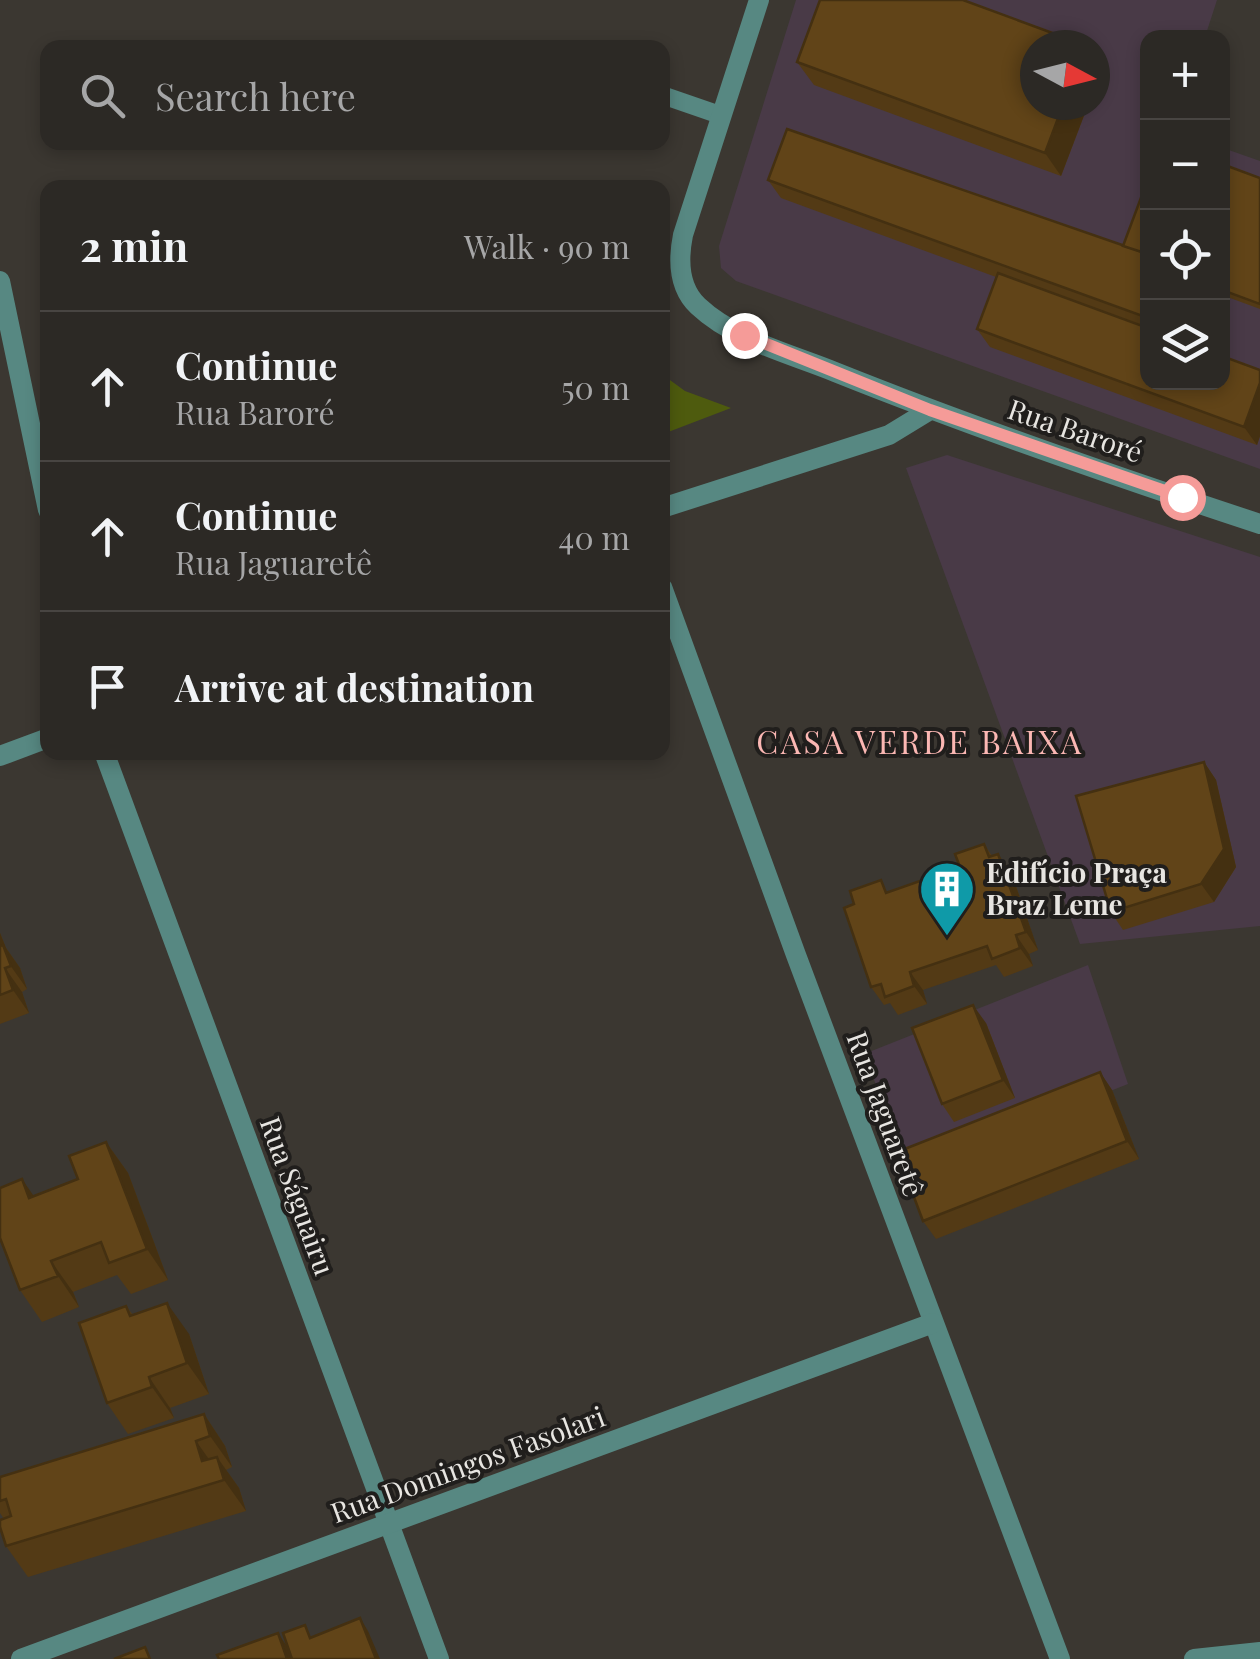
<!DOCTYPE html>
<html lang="en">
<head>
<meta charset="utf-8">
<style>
  :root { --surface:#2c2925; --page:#383532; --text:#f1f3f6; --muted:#a6a6a7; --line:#484542 }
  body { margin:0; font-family:"Playfair Display",serif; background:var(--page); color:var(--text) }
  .controls { position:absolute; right:30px; top:30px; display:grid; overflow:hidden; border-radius:20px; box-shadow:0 5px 15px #0003 }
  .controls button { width:90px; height:90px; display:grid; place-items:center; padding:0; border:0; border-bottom:2px solid var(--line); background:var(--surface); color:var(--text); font:50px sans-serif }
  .compass { position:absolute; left:1020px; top:30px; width:90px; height:90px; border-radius:50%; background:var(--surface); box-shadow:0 5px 15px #0003; rotate:97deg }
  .stop { position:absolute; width:30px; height:30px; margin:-22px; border:8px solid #f59b98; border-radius:50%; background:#fff }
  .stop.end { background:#f59b98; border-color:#fff; box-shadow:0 2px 10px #0008 }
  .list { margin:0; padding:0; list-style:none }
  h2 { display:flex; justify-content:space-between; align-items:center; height:130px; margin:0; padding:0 40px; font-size:42px }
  h2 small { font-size:32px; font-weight:400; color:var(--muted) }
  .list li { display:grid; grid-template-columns:65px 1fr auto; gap:30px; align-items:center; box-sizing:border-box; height:150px; padding:0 40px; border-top:2px solid var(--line) }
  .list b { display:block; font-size:38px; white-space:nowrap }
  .list p { margin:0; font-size:32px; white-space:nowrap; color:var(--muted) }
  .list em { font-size:32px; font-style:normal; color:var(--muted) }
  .icon { flex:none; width:55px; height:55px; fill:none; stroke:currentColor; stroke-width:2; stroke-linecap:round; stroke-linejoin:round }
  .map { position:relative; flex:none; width:1260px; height:1659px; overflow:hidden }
  .search { position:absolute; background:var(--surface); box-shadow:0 5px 15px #0003; left:40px; top:40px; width:630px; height:110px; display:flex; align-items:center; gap:25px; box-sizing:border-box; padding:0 35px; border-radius:20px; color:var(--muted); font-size:38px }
  .panel { position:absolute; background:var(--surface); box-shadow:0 5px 15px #0003; left:40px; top:180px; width:630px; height:580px; border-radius:20px }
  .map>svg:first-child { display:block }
  .education { fill:#493a47; fill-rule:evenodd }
  .green { fill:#4e5b0e }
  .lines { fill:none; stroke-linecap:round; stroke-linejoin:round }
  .service { stroke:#578882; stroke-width:18 }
  .minor { stroke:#578882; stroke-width:20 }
  .wall { fill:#533a15 }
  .shaded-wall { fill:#443011 }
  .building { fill:#614418; stroke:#443011; stroke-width:2.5 }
  .route { stroke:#f59b98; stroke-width:12 }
  .labels { text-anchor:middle; stroke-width:8; stroke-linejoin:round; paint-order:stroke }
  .street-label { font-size:28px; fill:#e7e5e1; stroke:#201e1c }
  .poi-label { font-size:28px; font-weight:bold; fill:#e7e5e1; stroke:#201e1c; text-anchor:start }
  .quarter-label { font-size:32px; letter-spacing:2.5px; fill:#fbb7b3; stroke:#201e1c }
</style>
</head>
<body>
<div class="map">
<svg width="1260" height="1659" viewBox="0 0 1260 1659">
  <rect width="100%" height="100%" fill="#3b3731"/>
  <g class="education">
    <path d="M796,0H1217L1205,37L1148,38V382H1222L1223,148L1260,161V469L736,281L721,268L719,246ZM1035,45H1095V105H1035Z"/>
    <path d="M947,455L1260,557V926L1080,944L906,468Z"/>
    <path d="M1088,965L1128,1084L909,1170L864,1054Z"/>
  </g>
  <path class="green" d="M663,375L685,391L731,408L663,434Z"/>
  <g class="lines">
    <path class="service" d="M662,95L720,115"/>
    <g class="minor">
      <path d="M759,0L683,235C678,260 678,287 698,306C734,340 791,354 835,372C975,428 1117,477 1260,524"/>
      <path d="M0,281L48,510"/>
      <path d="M662,508L889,435L930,410"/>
      <path d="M662,587L796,955L1060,1659"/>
      <path d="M104,752L439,1659"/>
      <path d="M0,756L48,738"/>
      <path d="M21,1659L933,1323"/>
      <path d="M1194,1659L1260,1652"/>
    </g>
  </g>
  <g class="wall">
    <path d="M797,62L1035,105H1088L1061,176L814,85Z"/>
    <path d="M1222,164L1260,178V309L1222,295Z"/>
    <path d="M1148,179V382L1260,370V436L1257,445L990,347L977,329L996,277L781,198L768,180L1123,246Z"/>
    <path d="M1204,762L1216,780L1236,867L1214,902L1123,930L1111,912Z"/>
    <path d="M984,844L992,856L1011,872L1038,950L1029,954L1033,966L1004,977L996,965L923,990L927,1004L898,1015L890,1003L884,1005L871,987L960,867Z"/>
    <path d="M0,933L6,948L20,968L27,989L22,992L29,1013L0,1024Z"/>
    <path d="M986,1023L1015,1098L954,1122L942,1104Z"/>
    <path d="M1100,1072L1112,1090L1139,1159L936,1239L923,1221Z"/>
    <path d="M106,1142L128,1173L168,1280L131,1294L117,1275L73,1292L79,1307L42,1322L20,1290L34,1196L78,1179Z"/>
    <path d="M126,1306L133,1315L189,1334L209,1394L170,1408L174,1418L128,1434L107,1403Z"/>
    <path d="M204,1414L225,1446L232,1467L226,1470L239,1488L246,1511L28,1577L6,1546L4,1519L0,1513V1477Z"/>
  </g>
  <g class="shaded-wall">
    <path d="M1095,59L1101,68L1095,85Z"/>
    <path d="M1063,105H1088L1061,176L1045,153Z"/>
    <path d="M1260,383V436L1257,445L1244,427Z"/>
    <path d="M1204,762L1216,780L1236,867L1214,902L1201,884Z"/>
    <path d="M998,854L1011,872L1038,950L1026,932Z"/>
    <path d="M0,933L6,948L20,968L27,989L0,951Z"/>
    <path d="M1016,935L1029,954L1033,966L1020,948Z"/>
    <path d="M5,968L22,992L29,1013L13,990Z"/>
    <path d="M910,972L923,990L927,1004L914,986Z"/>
    <path d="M973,1005L986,1023L1015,1098L1003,1080Z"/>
    <path d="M1100,1072L1112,1090L1139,1159L1127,1141Z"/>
    <path d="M106,1142L128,1173L168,1280L147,1249Z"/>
    <path d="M22,1179L44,1211L29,1198Z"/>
    <path d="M51,1261L73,1292L79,1307L58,1276Z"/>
    <path d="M167,1303L189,1334L209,1394L187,1363Z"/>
    <path d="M149,1377L170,1408L174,1418L152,1387Z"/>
    <path d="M204,1414L225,1446L232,1467L210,1436Z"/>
    <path d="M196,1441L218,1472L202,1461Z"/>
    <path d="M217,1457L239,1488L246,1511L224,1480Z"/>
    <path d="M360,1618L368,1631L380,1659H376Z"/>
    <path d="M278,1633L290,1651L293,1659H287Z"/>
  </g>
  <g class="building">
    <path d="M820,0H963L1085,45H1035V105H1063L1045,153L797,62Z"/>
    <path d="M787,129L1148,254V318L768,180Z"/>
    <path d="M1222,164L1260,178V304L1222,290Z"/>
    <path d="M1148,179V254L1123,246Z"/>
    <path d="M998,273L1148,328V382H1222V356L1260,370V383L1244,427L977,329Z"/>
    <path d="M1204,762L1224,849L1201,884L1111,912L1076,796Z"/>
    <path d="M984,844L989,857L998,854L1026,932L1016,935L1020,948L992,959L987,946L910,972L914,986L885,997L881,984L871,987L844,908L854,904L850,891L881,880L886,893L960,867L955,854Z"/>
    <path d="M3,945L11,966L5,968L13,990L0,995V946Z"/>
    <path d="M973,1005L1003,1080L942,1104L912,1028Z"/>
    <path d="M1100,1072L1127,1141L923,1221L897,1152Z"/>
    <path d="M106,1142L147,1249L109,1263L101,1242L51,1261L58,1276L20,1290L0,1238V1188L22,1179L29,1198L78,1179L69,1156Z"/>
    <path d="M167,1303L187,1363L149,1377L152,1387L107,1403L79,1323L126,1306L130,1316Z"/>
    <path d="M204,1414L210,1436L196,1441L202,1461L217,1457L224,1480L6,1546L0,1527V1520L11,1516L6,1499L0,1501V1477Z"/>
    <path d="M360,1618L376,1659H292L283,1633L305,1625L310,1638Z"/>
    <path d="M278,1633L287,1659H219L217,1655Z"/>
    <path d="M145,1647L150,1659H114Z"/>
  </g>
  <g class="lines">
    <path class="route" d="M744,335L930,410L1182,497"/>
  </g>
  <defs>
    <g id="building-pin" transform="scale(2.875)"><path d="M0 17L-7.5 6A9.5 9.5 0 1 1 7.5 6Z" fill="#0f9aa8" stroke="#201e1c"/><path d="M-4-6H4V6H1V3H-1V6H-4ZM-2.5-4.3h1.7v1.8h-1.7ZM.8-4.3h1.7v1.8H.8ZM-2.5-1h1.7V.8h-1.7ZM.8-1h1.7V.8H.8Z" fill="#fff"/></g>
  </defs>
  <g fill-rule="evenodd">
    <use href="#building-pin" x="947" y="889"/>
  </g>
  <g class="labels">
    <g class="street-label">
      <text transform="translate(1075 431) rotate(19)" y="10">Rua Baroré</text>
      <text transform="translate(885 1114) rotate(70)" y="10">Rua Jaguaretê</text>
      <text transform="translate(297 1196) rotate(70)" y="10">Rua Ságuairu</text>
      <text transform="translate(468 1465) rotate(-20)" y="10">Rua Domingos Fasolari</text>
    </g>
    <g class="poi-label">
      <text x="986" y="883">Edifício Praça<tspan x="986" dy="32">Braz Leme</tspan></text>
    </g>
    <g class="quarter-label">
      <text x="920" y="754">CASA VERDE BAIXA</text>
    </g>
  </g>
</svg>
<div class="controls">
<button>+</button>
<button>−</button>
<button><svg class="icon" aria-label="locate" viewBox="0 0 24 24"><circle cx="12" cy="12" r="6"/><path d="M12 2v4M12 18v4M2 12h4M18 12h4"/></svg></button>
<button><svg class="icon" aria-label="layers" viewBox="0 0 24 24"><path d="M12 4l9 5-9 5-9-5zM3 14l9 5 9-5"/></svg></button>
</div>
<svg class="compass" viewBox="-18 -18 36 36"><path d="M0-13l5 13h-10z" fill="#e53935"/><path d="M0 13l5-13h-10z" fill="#a6a6a7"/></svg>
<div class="stop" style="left:1182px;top:497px"></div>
<div class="stop end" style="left:744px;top:335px"></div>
<div class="search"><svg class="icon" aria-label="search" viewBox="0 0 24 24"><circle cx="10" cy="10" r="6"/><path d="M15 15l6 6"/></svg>Search here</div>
<section class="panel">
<h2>2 min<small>Walk · 90 m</small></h2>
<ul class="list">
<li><svg class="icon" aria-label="ahead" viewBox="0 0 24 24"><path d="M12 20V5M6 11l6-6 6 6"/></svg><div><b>Continue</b><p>Rua Baroré</p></div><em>50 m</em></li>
<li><svg class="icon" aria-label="ahead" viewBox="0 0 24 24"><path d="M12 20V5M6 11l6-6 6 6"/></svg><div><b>Continue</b><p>Rua Jaguaretê</p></div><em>40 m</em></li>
<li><svg class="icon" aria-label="arrive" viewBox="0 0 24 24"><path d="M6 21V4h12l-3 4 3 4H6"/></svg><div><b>Arrive at destination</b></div></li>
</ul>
</section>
</div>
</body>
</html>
